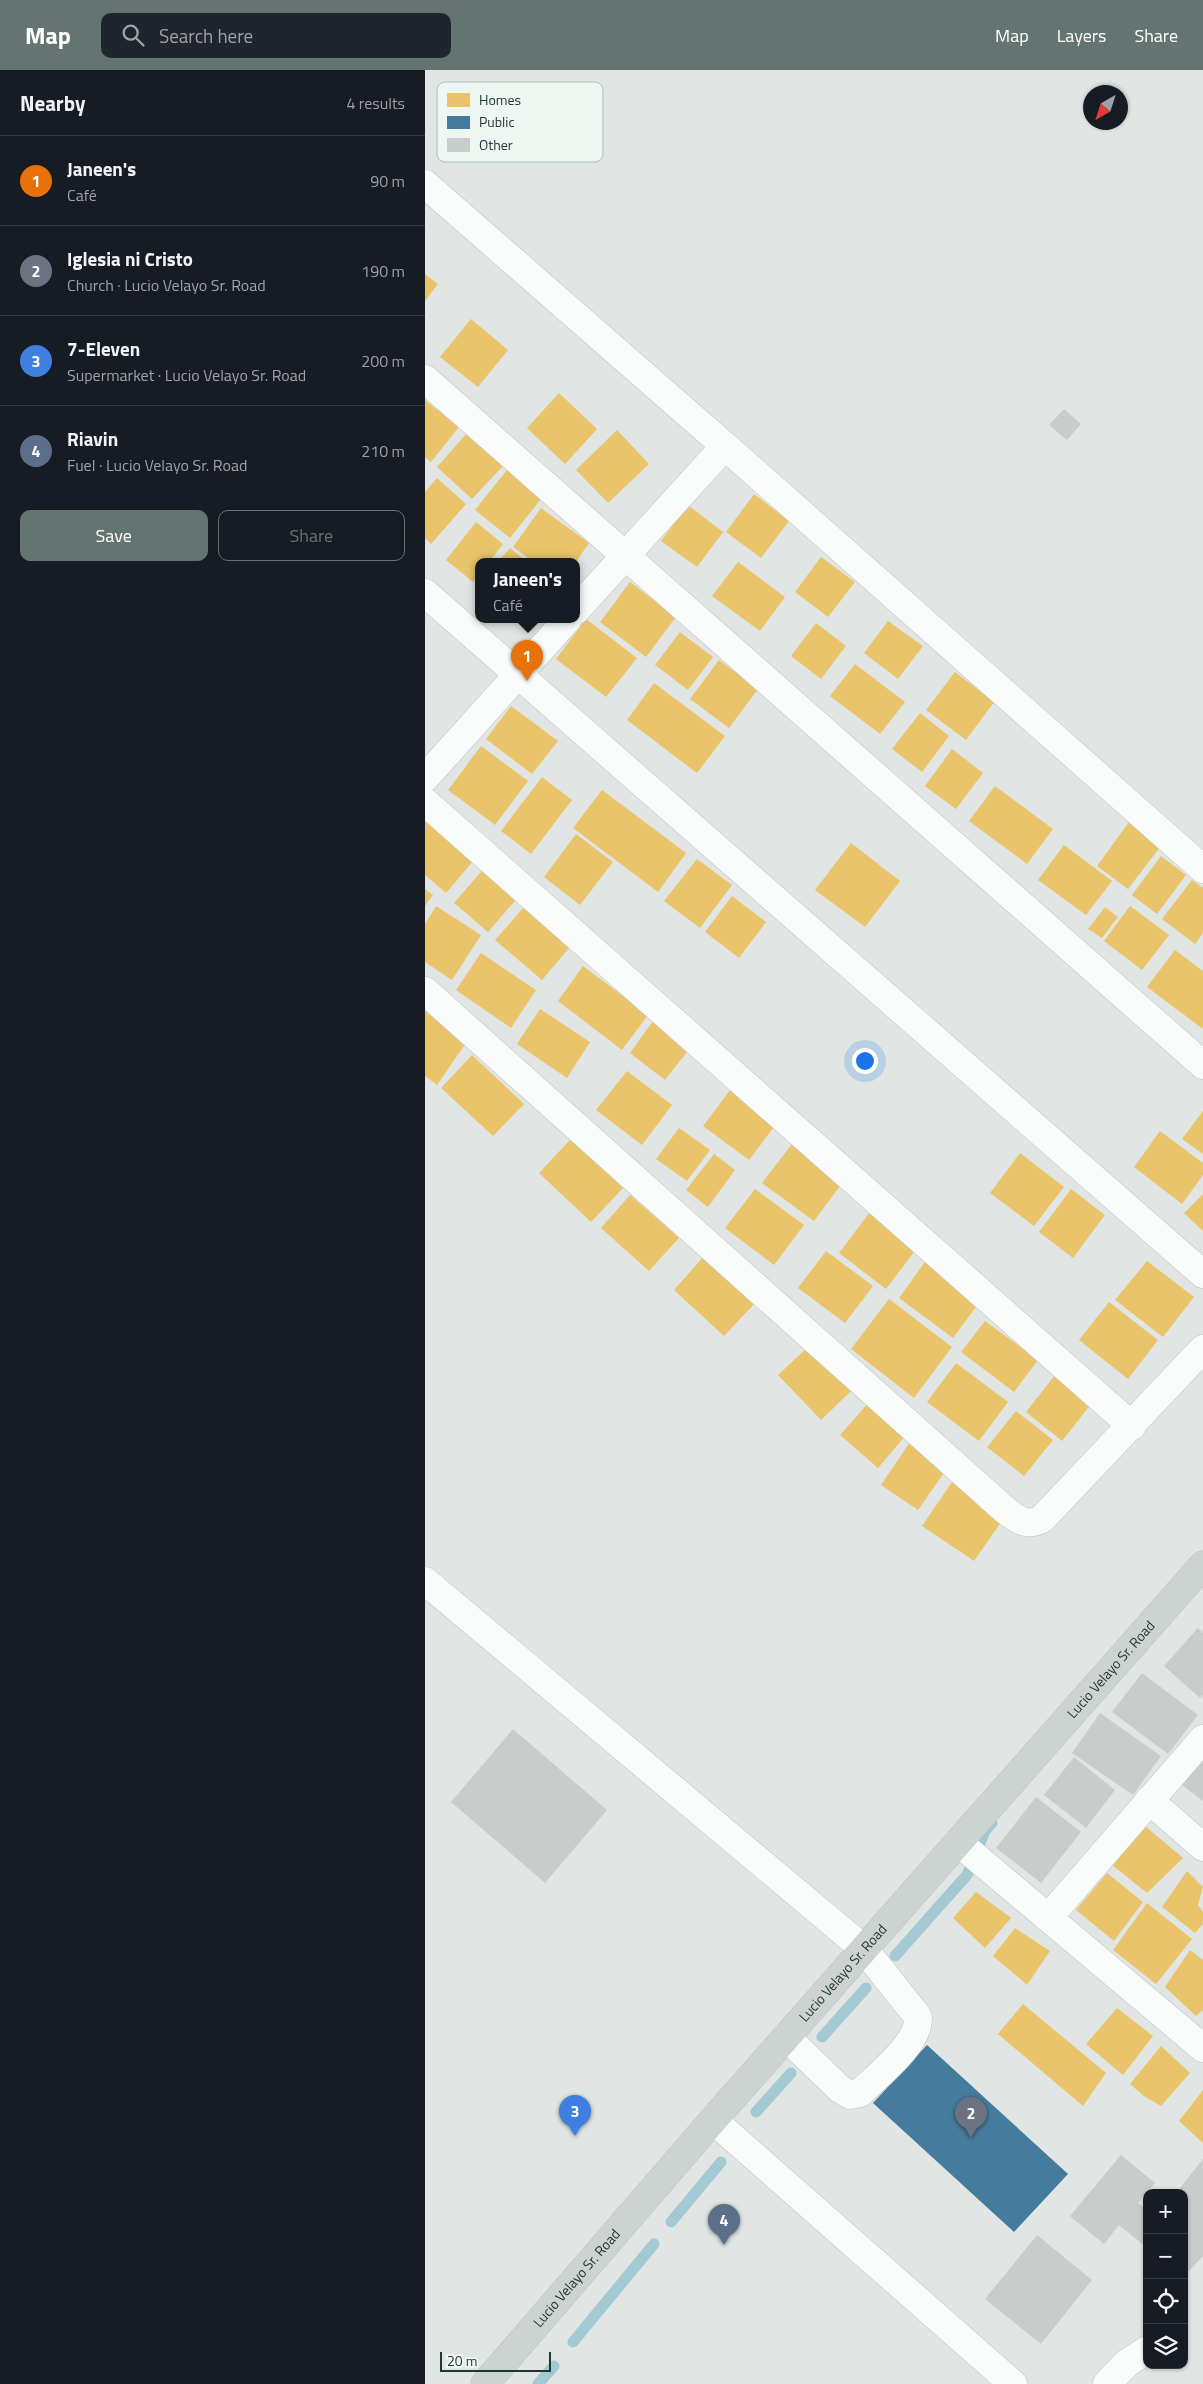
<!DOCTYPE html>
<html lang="en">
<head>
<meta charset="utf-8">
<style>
  :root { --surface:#171b24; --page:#20242c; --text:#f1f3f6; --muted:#9ea1a6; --line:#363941; --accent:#647471 }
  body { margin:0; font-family:"Titillium Web",sans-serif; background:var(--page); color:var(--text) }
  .controls { position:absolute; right:15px; bottom:15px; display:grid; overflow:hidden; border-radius:10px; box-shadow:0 1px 4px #0004 }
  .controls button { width:45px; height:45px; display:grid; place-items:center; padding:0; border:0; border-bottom:1px solid var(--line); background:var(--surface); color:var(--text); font:25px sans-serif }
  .compass { position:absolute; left:658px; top:15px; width:45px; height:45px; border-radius:50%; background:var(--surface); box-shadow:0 1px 4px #0004; rotate:219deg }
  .scale { position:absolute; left:15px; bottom:12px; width:111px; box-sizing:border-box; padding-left:5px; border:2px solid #203733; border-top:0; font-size:14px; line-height:18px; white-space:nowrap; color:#203733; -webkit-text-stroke:4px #eef6f2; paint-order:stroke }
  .you { position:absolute; left:439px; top:990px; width:18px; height:18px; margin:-12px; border:4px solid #fff; border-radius:50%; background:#1a73e8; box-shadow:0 0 0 8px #1a73e833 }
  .badge { display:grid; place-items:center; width:32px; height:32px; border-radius:50%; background:var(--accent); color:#fff; font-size:16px; font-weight:700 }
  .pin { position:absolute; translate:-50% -41px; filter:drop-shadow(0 1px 2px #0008) }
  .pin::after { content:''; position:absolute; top:26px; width:18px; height:15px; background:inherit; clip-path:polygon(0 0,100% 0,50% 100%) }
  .popup { position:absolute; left:50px; top:488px; width:105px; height:65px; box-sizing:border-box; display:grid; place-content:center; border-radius:10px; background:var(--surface); filter:drop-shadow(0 1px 4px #0005); font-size:16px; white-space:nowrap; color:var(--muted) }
  .popup b { font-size:19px; color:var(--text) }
  .popup::after { content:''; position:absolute; left:50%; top:100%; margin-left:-10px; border:10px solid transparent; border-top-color:var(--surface) }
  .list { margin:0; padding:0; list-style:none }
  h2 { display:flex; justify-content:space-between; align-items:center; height:65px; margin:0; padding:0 20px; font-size:21px }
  h2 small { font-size:16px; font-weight:400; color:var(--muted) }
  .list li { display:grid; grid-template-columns:32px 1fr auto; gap:15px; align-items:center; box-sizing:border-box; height:90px; padding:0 20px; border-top:1px solid var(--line) }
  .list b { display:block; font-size:19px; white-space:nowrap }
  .list p { margin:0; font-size:16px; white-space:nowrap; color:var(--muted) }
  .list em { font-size:16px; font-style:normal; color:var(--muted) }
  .actions { display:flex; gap:10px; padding:15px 20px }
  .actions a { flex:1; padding:11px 0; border:1px solid var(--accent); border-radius:10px; text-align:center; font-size:18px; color:var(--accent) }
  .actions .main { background:var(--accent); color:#fff }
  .icon { flex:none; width:28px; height:28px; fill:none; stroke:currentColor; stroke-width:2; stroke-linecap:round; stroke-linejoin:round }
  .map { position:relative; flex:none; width:778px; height:2314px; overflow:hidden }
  header { display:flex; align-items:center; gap:30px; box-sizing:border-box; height:70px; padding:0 25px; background:var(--accent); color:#fff }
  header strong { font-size:24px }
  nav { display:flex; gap:28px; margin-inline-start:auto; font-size:18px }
  .search { width:350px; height:45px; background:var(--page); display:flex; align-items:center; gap:12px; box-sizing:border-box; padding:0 18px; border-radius:10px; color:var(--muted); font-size:19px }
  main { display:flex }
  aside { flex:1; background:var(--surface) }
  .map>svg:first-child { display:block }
  .homes { fill:#e9c46a }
  .public { fill:#457b9d }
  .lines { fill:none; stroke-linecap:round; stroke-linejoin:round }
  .stream { stroke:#a3c9d3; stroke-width:11 }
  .building { fill:#c8cdcb }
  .minor-casing { stroke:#bec3c1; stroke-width:29 }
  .major-casing { stroke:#bbc3c1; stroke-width:29 }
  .minor { stroke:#fafbfb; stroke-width:28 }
  .major { stroke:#ccd3d1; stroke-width:28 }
  .labels { text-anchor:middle; stroke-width:5; stroke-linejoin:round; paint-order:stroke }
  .street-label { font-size:14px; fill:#203733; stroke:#eef6f2 }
  .key { fill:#eef6f2; stroke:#b0bdb9; stroke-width:1 }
  .key-label { font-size:14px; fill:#203733 }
</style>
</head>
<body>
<header>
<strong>Map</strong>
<div class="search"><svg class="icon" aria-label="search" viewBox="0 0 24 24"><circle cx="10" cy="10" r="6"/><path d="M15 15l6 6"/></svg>Search here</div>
<nav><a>Map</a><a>Layers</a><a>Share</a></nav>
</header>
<main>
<aside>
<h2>Nearby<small>4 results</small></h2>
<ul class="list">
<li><span class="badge" style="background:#e8710a">1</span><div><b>Janeen's</b><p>Café</p></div><em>90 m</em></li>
<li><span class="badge" style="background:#6b7280">2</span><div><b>Iglesia ni Cristo</b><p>Church · Lucio Velayo Sr. Road</p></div><em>190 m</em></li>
<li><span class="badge" style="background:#3f7fe0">3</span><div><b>7-Eleven</b><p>Supermarket · Lucio Velayo Sr. Road</p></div><em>200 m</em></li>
<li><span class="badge" style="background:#5c6f8a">4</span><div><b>Riavin</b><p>Fuel · Lucio Velayo Sr. Road</p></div><em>210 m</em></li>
</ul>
<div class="actions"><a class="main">Save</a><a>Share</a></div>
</aside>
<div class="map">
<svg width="778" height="2314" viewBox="0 0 778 2314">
  <rect width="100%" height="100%" fill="#e1e6e4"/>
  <g class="homes">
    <path d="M0,204L13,214L0,231Z"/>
    <path d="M46,249L83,280L53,317L15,287Z"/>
    <path d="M134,323L172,359L140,394L102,358Z"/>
    <path d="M0,330L34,357L6,392L0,387Z"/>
    <path d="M192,360L224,394L183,433L151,400Z"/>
    <path d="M42,363L78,396L47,429L12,397Z"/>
    <path d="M85,396L120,424L85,468L50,440Z"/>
    <path d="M12,408L41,434L6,474L0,468V422Z"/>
    <path d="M329,424L364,451L336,488L301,462Z"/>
    <path d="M263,435L298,462L272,497L236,471Z"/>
    <path d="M116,438L164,473L151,492H109L88,477Z"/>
    <path d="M51,452L78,474L64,492H53V506L48,512L21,490Z"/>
    <path d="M85,478L102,492H73Z"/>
    <path d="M396,487L430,512L403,547L370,522Z"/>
    <path d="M313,492L360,527L335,561L287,526Z"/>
    <path d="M205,512L251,547L221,587L175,552Z"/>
    <path d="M161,549L212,588L181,627L131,589Z"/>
    <path d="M463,551L498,576L473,609L439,583Z"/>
    <path d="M391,553L421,576L396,609L366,586Z"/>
    <path d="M255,562L288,587L263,620L230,595Z"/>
    <path d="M294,590L333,619L304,658L265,629Z"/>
    <path d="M430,594L480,632L455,664L405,626Z"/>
    <path d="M530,602L569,632L541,670L501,640Z"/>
    <path d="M229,613L300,666L272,703L202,650Z"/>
    <path d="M86,636L133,671L107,704L61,669Z"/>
    <path d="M495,643L524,666L497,702L467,679Z"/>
    <path d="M56,676L103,711L70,755L23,720Z"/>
    <path d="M527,679L558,703L531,739L500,716Z"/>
    <path d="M117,707L147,730L106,784L76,761Z"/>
    <path d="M570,716L628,759L602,794L544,751Z"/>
    <path d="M177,720L261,783L233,822L148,758Z"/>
    <path d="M0,747L50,789L21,823L0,805Z"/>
    <path d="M704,752L736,776L703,819L672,796Z"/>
    <path d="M151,764L188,792L155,835L119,807Z"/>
    <path d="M426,773L475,811L440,857L390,820Z"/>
    <path d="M639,775L687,811L661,845L613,810Z"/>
    <path d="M736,786L761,805L732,844L707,825Z"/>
    <path d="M272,789L307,815L275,858L239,831Z"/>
    <path d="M61,796L95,825L63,862L29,833Z"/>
    <path d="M767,810L778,818V863L770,874L737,849Z"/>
    <path d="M0,819L8,825L0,836Z"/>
    <path d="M307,826L341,852L314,888L280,862Z"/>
    <path d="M11,836L56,865L27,910L0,892V854Z"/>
    <path d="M705,836L744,865L717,900L679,871Z"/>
    <path d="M99,837L145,877L117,910L70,870Z"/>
    <path d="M680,837L693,847L677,868L663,859Z"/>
    <path d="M750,880L778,901V959L722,917Z"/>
    <path d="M56,883L111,920L86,958L31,920Z"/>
    <path d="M158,896L223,945L197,980L133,931Z"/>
    <path d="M0,939L43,970L12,1015L0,1006Z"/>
    <path d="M115,939L165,972L142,1008L92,974Z"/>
    <path d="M228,951L265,978L240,1010L205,983Z"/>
    <path d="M47,985L99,1034L68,1066L16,1018Z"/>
    <path d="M202,1001L247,1035L217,1075L171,1040Z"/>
    <path d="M306,1019L352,1053L324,1090L278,1056Z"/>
    <path d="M778,1041V1084L757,1069Z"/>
    <path d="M254,1058L285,1080L262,1111L231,1089Z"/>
    <path d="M735,1061L778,1093V1105L757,1134L709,1097Z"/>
    <path d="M146,1069L198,1118L166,1152L114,1103Z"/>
    <path d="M367,1074L418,1112L389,1151L337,1113Z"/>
    <path d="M595,1083L639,1117L609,1156L565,1123Z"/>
    <path d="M289,1084L310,1100L283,1137L261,1120Z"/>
    <path d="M330,1119L379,1155L349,1195L300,1158Z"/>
    <path d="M646,1119L680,1145L648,1188L614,1162Z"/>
    <path d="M778,1124V1161L759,1143Z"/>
    <path d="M205,1125L254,1168L224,1201L176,1158Z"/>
    <path d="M445,1142L492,1178L461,1219L414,1183Z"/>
    <path d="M401,1181L448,1216L420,1253L373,1218Z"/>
    <path d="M280,1185L331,1232L299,1266L249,1220Z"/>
    <path d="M502,1189L556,1230L528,1268L474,1228Z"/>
    <path d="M722,1191L769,1227L738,1267L690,1230Z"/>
    <path d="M464,1229L527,1277L489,1328L426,1279Z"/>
    <path d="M684,1232L733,1270L703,1309L654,1270Z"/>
    <path d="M560,1251L613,1290L589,1322L536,1282Z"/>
    <path d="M383,1277L426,1321L396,1350L353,1305Z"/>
    <path d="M531,1293L583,1332L554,1371L502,1332Z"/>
    <path d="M630,1305L666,1334L637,1371L601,1342Z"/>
    <path d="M445,1331L482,1364L453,1398L415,1365Z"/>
    <path d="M591,1341L628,1370L599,1406L562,1377Z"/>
    <path d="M485,1372L523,1397L493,1440L456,1415Z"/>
    <path d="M527,1412L579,1448L549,1491L497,1456Z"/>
    <path d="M720,1756L758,1788L722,1823L681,1790Z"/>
    <path d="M762,1801L778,1817L773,1835L778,1842V1854L770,1863L737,1837Z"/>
    <path d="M682,1803L718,1832L689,1871L651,1840Z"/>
    <path d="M551,1822L586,1848L560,1878L528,1848Z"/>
    <path d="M722,1833L767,1869L731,1914L688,1880Z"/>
    <path d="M590,1858L625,1881L602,1915L568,1886Z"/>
    <path d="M765,1880L778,1890V1940L771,1946L740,1917Z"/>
    <path d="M598,1934L681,2003L658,2036L573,1964Z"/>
    <path d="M692,1938L728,1966L698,2005L661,1974Z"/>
    <path d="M736,1976L765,2003L736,2036L719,2026L705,2014Z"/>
    <path d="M778,2020V2073L754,2051Z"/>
  </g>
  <path class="public" d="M502,1975L643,2104L589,2162L448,2033Z"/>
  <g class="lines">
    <g class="stream">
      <path d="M470,1886L542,1805L560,1761L567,1753"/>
      <path d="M397,1967L441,1918"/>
      <path d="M331,2042L366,2003"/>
      <path d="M246,2152L296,2092"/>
      <path d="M148,2272L229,2174"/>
      <path d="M113,2314L129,2296"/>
    </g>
  </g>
  <g class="building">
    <path d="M639,339L656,354L642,370L624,355Z"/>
    <path d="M773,1558L778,1563V1625L775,1628L739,1596Z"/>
    <path d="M717,1603L773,1645L743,1684L687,1642Z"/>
    <path d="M675,1643L736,1686L708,1725L647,1683Z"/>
    <path d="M88,1659L182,1740L120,1813L26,1732Z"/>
    <path d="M778,1684V1731L757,1715Z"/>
    <path d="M649,1687L690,1720L661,1758L619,1725Z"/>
    <path d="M611,1727L656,1762L616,1813L571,1778Z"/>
    <path d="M696,2085L730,2113L713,2133L722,2140V2178L694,2155L679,2174L645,2146Z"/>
    <path d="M778,2089V2186L764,2201L759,2197V2123H751Z"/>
    <path d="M612,2165L667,2210L616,2274L560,2229Z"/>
  </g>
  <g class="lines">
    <g class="minor-casing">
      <g id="minor">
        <path d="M0,114L300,376L151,540"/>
        <path d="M0,309L778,995"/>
        <path d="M300,376L778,799"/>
        <path d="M0,523L778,1204"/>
        <path d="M0,708L142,550"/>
        <path d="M0,732L707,1356"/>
        <path d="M0,921L580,1440C593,1450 602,1457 617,1449L778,1279"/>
        <path d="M0,1511L439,1879L493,1947C495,1973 453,2005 435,2023L425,2025L415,2019L361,1967"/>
        <path d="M724,1730L778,1777"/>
        <path d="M533,1772L778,1978"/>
        <path d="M623,1848L778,1669"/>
        <path d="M288,2050L588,2314"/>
        <path d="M682,2314L702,2293L722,2280"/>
      </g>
    </g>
    <g class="major-casing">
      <g id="major">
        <path id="s1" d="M60,2314L288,2050L778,1495"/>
      </g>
    </g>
    <use href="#minor" class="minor"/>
    <use href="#major" class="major"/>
  </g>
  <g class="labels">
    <g class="street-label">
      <text dy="5" stroke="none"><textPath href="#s1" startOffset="950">Lucio Velayo Sr. Road</textPath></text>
      <text dy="5" stroke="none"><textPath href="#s1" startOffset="545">Lucio Velayo Sr. Road</textPath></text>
      <text dy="5" stroke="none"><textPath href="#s1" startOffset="140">Lucio Velayo Sr. Road</textPath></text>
    </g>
  </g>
  <rect x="12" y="12" width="166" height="80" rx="8" class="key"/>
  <rect x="22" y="23" width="23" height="14" fill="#e9c46a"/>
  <rect x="22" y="46" width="23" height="13" fill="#457b9d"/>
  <rect x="22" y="68" width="23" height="14" fill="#c8cdcb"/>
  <g class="key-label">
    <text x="54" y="35">Homes</text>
    <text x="54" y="57">Public</text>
    <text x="54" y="80">Other</text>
  </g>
</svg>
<div class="controls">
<button>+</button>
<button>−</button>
<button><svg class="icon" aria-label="locate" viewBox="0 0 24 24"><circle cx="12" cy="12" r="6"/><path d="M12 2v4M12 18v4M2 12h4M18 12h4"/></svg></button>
<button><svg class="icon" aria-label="layers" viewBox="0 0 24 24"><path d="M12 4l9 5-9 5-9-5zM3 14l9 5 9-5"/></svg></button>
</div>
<svg class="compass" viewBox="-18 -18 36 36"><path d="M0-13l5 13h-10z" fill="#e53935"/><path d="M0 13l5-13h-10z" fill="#9ea1a6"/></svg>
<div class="scale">20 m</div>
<div class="you"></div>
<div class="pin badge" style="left:102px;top:611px;background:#e8710a">1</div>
<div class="popup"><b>Janeen's</b>Café</div>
<div class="pin badge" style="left:546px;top:2068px;background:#6b7280">2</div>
<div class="pin badge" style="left:150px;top:2066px;background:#3f7fe0">3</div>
<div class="pin badge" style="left:299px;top:2175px;background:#5c6f8a">4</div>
</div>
</main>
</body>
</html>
